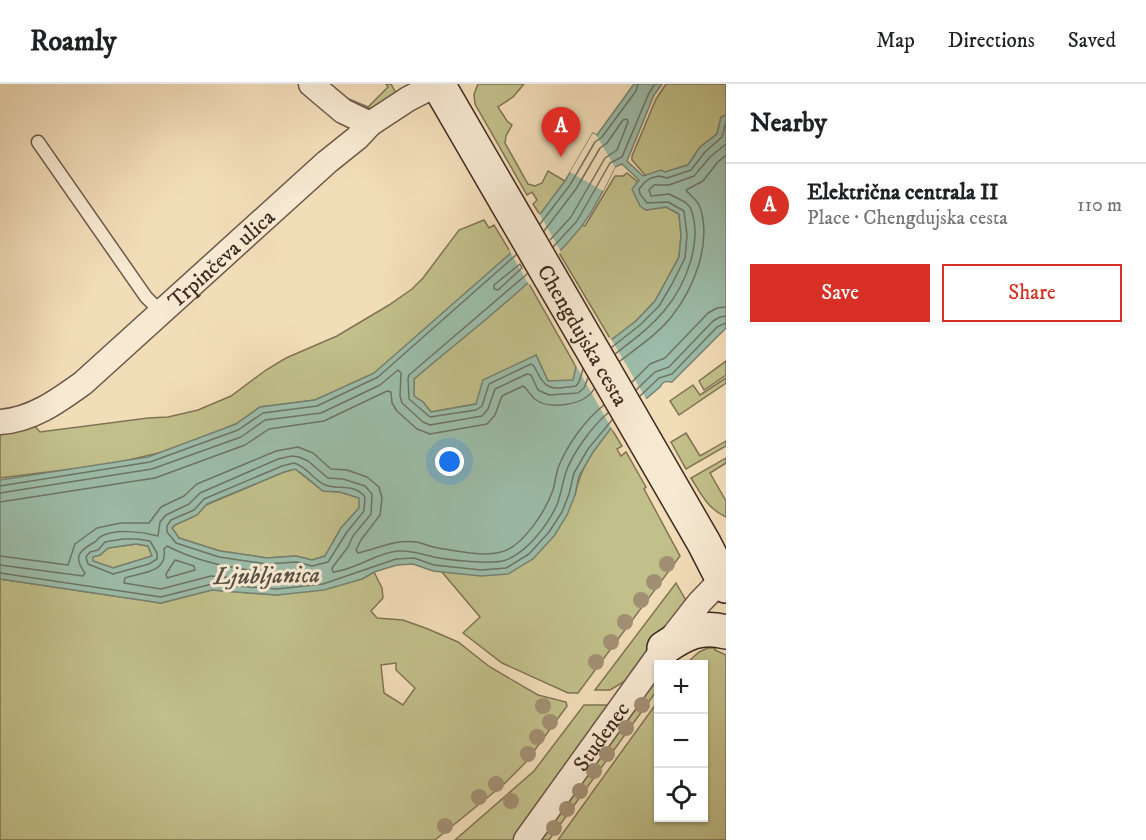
<!DOCTYPE html>
<html lang="en">
<head>
<meta charset="utf-8">
<style>
  :root { --surface:#fff; --page:#f2f2f2; --text:#202124; --muted:#757577; --line:#e0e0e0; --accent:#d93025 }
  body { margin:0; font-family:"IM FELL DW Pica",serif; background:var(--page); color:var(--text) }
  .controls { position:absolute; right:18px; bottom:18px; display:grid; overflow:hidden; border-radius:0px; box-shadow:0 2px 4px #0004 }
  .controls button { width:54px; height:54px; display:grid; place-items:center; padding:0; border:0; border-bottom:2px solid var(--line); background:var(--surface); color:var(--text); font:30px sans-serif }
  .you { position:absolute; left:450px; top:378px; width:21px; height:21px; margin:-15px; border:4px solid #fff; border-radius:50%; background:#1a73e8; box-shadow:0 0 0 9px #1a73e833 }
  .badge { display:grid; place-items:center; width:39px; height:39px; border-radius:50%; background:var(--accent); color:#fff; font-size:20px; font-weight:700 }
  .pin { position:absolute; translate:-50% -50px; filter:drop-shadow(0 2px 3px #0008) }
  .pin::after { content:''; position:absolute; top:32px; width:21px; height:18px; background:inherit; clip-path:polygon(0 0,100% 0,50% 100%) }
  .list { margin:0; padding:0; list-style:none }
  h2 { display:flex; justify-content:space-between; align-items:center; height:78px; margin:0; padding:0 24px; font-size:26px }
  h2 small { font-size:20px; font-weight:400; color:var(--muted) }
  .list li { display:grid; grid-template-columns:39px 1fr auto; gap:18px; align-items:center; box-sizing:border-box; height:84px; padding:0 24px; border-top:2px solid var(--line) }
  .list b { display:block; font-size:22px; white-space:nowrap }
  .list p { margin:0; font-size:20px; white-space:nowrap; color:var(--muted) }
  .list em { font-size:20px; font-style:normal; color:var(--muted) }
  .actions { display:flex; gap:12px; padding:18px 24px }
  .actions a { flex:1; padding:14px 0; border:2px solid var(--accent); border-radius:0px; text-align:center; font-size:21px; color:var(--accent) }
  .actions .main { background:var(--accent); color:#fff }
  .icon { flex:none; width:33px; height:33px; fill:none; stroke:currentColor; stroke-width:2; stroke-linecap:round; stroke-linejoin:round }
  .map { position:relative; flex:none; width:726px; height:756px; overflow:hidden }
  header { display:flex; align-items:center; gap:36px; box-sizing:border-box; height:84px; padding:0 30px; background:var(--surface); border-bottom:2px solid var(--line) }
  header strong { font-size:28px }
  nav { display:flex; gap:33px; margin-inline-start:auto; font-size:21px }
  main { display:flex }
  aside { flex:1; background:var(--surface) }
  .map>svg:first-child { display:block }
  .green { fill:#c1bf8a; stroke:#807455; stroke-width:1.5; fill-rule:evenodd }
  .water { fill:#9cbdaa; stroke:#778273; stroke-width:1.5; fill-rule:evenodd }
  .pier { fill:#f2ddb9 }
  .lines { fill:none; stroke-linecap:round; stroke-linejoin:round }
  .shore { stroke:#6e7465; stroke-width:1.5 }
  .lane-casing { stroke:#6c5746; stroke-width:15 }
  .street-casing { stroke:#6c5746; stroke-width:27 }
  .secondary-casing { stroke:#3f2a20; stroke-width:36 }
  .lane { stroke:#f7e9d2; stroke-width:12 }
  .street { stroke:#f7e9d2; stroke-width:24 }
  .secondary { stroke:#f7e9d2; stroke-width:33 }
  .tree { fill:#a28f73 }
  .labels { text-anchor:middle; stroke-width:6; stroke-linejoin:round; paint-order:stroke }
  .street-label { font-size:22px; fill:#3f2a20; stroke:#f7e9d2 }
  .water-label { font-size:24px; font-style:italic; fill:#564f42; stroke:#f7e9d2 }
</style>
</head>
<body>
<header>
<strong>Roamly</strong>
<nav><a>Map</a><a>Directions</a><a>Saved</a></nav>
</header>
<main>
<div class="map">
<svg width="726" height="756" viewBox="0 0 726 756">
  <rect width="100%" height="100%" fill="#f2ddb9"/>
  <filter id="stains"><feTurbulence type="fractalNoise" baseFrequency=".00333" numOctaves="4"/><feColorMatrix values="0 0 0 0 .2 0 0 0 0 .09 0 0 0 0 .02 0 0 0 .5 -.17"/></filter>
  <radialGradient id="worn" r=".72"><stop offset=".6" stop-color="#630" stop-opacity="0"/><stop offset="1" stop-color="#630" stop-opacity=".3"/></radialGradient>
  <g class="green">
    <path d="M386,0H391L397,11C364,29 370,29 337,10L368,23L388,3Z"/>
    <path d="M478,0H524L513,13L498,23L507,37L512,41L506,52L505,59L528,100L535,102L542,99L548,87L565,97L540,131L533,120L537,116L532,108L527,111L475,20L474,10Z"/>
    <path d="M666,0H726V31L721,33L717,50L700,63L688,81L665,88L645,91L632,76V72L656,15Z"/>
    <path d="M627,89L638,98L646,126L666,123L679,130L681,151L679,173L666,197L655,217L636,237L611,256L558,167L582,141L585,142L615,92H623Z"/>
    <path d="M484,136L489,144L494,141L511,169L374,290L350,301L315,316L260,323L236,340L176,365L111,380L0,394V344L30,337L40,348L148,334L168,333L198,326L231,312L266,286L286,274L337,252L389,221L412,205L423,194L459,146Z"/>
    <path d="M528,198L576,283L574,297H548L536,271L476,320L431,328L423,318L414,312V295Z"/>
    <path d="M726,277V291L704,306L699,297Z"/>
    <path d="M726,294V299L679,331L670,317L693,301L700,311Z"/>
    <path d="M611,344L622,362L617,365L621,372L626,368L646,403L644,405L680,472L578,609H568L502,579L463,549L480,533L441,487H444L575,411C581,382 593,367 611,344Z"/>
    <path d="M686,349L700,372L726,357V362L686,385L671,358Z"/>
    <path d="M726,374V379L710,389L726,417V433C708,425 701,410 691,394Z"/>
    <path d="M295,385L323,407L340,408L360,414L359,424L341,444L325,472L312,476L296,472L267,474L220,467L179,454L172,444L175,441L197,431L206,421L284,388Z"/>
    <path d="M136,460L148,462L152,472L113,484L93,477L92,473L100,471L108,464Z"/>
    <path d="M374,488L382,504L383,514L371,527L377,534L403,536L428,545L458,558L490,583L538,611L566,618L567,622L526,678L504,700L435,756H0V495L161,519L212,506L277,511L362,495ZM396,579V586L415,604L403,621L384,609L381,581Z"/>
    <path d="M676,499L688,520L637,590L610,606H595Z"/>
    <path d="M708,564H715V566L726,571V756H558L658,617V734H704V580H686L699,568Z"/>
    <path d="M658,587V605L549,756H534Z"/>
    <path d="M584,621H609L516,756H455L534,687Z"/>
  </g>
  <path class="water" d="M634,0H662L654,11L627,77L643,92L661,86L665,88L688,81L700,63L717,50L721,33L726,31V244L672,298C666,297 663,297 660,303L611,344L593,368L579,392L575,411L567,431L554,452L533,475L508,490L481,492L433,487L413,480L397,481L374,488L362,495L324,506L277,511L212,506L161,519L0,495V396L148,373L236,340L260,323L315,316L374,289L511,169L565,97L593,49L597,51ZM622,80L639,96L632,105L640,122L646,126L666,123L679,130L681,151L679,173L655,217L636,237L576,283L573,296L548,297L536,271L483,296L476,320L431,328L423,318L414,312V295C469,248 536,199 581,143C595,125 605,103 615,83ZM295,385L301,389L323,407L340,408L359,414V424L341,444L325,472L312,476L296,472L267,474L220,467L179,454L172,444L175,441L197,431L207,420L284,388ZM136,460L148,462L152,472L113,484L93,477V473L100,471L108,464Z"/>
  <g class="pier">
    <path d="M593,49L596,51L615,83L603,107L570,88Z"/>
    <path d="M539,129L561,168L529,201L509,166Z"/>
    <path d="M610,253L648,318L613,347L575,280Z"/>
  </g>
  <g class="lines">
    <g class="shore">
      <path d="M540,140L570,101L595,58L602,53L636,7L638,0"/>
      <path d="M544,147L576,105L600,64L607,59L623,36L627,35L628,38L617,66L605,74L571,133L550,156"/>
      <path d="M553,163L577,137L610,79L622,73L649,9L655,0"/>
      <path d="M520,180L522,184L498,206L494,205V201Z"/>
      <path d="M527,190L409,291L408,295L409,315L430,333L476,326L482,322L489,300L531,280L534,282C546,306 548,306 576,302L579,298L583,285"/>
      <path d="M612,263L640,241L659,222L672,200L685,174L687,151L684,127L668,118L647,119L640,110L639,105L645,98L651,94L659,92L667,94L691,86L705,68L722,53L726,38"/>
      <path d="M615,270C633,256 650,244 664,227C686,201 704,156 690,123L685,118L669,110L651,112L649,106L654,101H669L694,92L710,73L726,60"/>
      <path d="M620,277C638,263 658,250 672,232C694,204 712,159 700,123C697,115 690,112 686,106L703,97L717,79L726,71"/>
      <path d="M632,298L650,280L665,274L708,229L717,224L726,223"/>
      <path d="M636,306L655,288L669,283L713,237L720,233L726,232"/>
      <path d="M640,312L659,294L672,290L717,243L726,239"/>
      <path d="M294,379C308,383 313,396 325,401C337,406 355,399 365,413L364,427L347,448L328,478L312,482L296,478L267,480L219,473L176,459L167,448V442L171,436L194,426L204,415L282,382Z"/>
      <path d="M0,402L150,378L238,346L263,329L317,322L378,293L516,171"/>
      <path d="M0,409L152,385L241,353L265,336L321,329L380,301L398,286L401,289L400,312L402,319L423,338L430,341L482,332L488,325L495,305L527,290L531,291L538,306L549,311L578,309L584,304L588,294"/>
      <path d="M0,418L155,394L245,361L269,345L324,337L387,307L391,308L392,319L397,327L417,345L430,350L487,340L495,331L502,312L523,302C528,305 530,312 536,316C551,326 585,321 594,305"/>
      <path d="M123,455H137L150,457L157,469V475L149,480L113,490L88,480L86,473L90,468L98,466L105,458Z"/>
      <path d="M167,462C196,477 233,485 266,488C280,488 292,484 307,489L309,492L306,494L277,497L211,492L161,505L124,499L125,494C142,488 168,489 164,465Z"/>
      <path d="M0,472L68,481L75,460L97,444L121,439H149L161,423L184,412L197,400L276,367L298,363L313,369L331,385L347,386L367,393L379,403L382,414L380,431L361,456L356,466L358,469C377,465 395,455 416,458C423,459 430,463 438,464C457,467 483,473 501,468C523,463 546,426 553,406C555,399 556,391 558,384C567,361 585,336 604,321"/>
      <path d="M175,476L194,482L195,486L167,494L166,490Z"/>
      <path d="M0,481L83,492L85,489C73,473 79,467 93,459C96,458 98,454 100,453C115,444 143,448 158,452L160,438L166,431L189,420L200,409L278,375L292,372L299,373L308,377L328,394L343,395L365,402L372,410L371,430L353,452L348,463L332,484L333,488C356,486 375,469 398,467C412,466 421,470 434,473C449,476 493,481 506,476C527,468 546,443 556,423C561,412 562,400 566,388C572,370 593,341 608,329"/>
      <path d="M0,489L161,513L212,500L277,505L323,500L396,475L414,474L434,481L481,486L506,484L529,470L549,448L562,428L569,410L574,389L588,365L612,336"/>
    </g>
    <g class="lane-casing">
      <path id="lane" d="M38,58L146,213L162,229"/>
    </g>
    <g class="street-casing">
      <g id="street">
        <path d="M311,0L343,27L370,40"/>
        <path id="s1" d="M0,338C32,336 58,317 83,299L327,78L357,54L370,40L408,15L437,0"/>
        <path id="s2" d="M526,756L664,564L700,518L726,491"/>
      </g>
    </g>
    <g class="secondary-casing">
      <g id="secondary">
        <path id="s3" d="M438,0L611,298L704,459L726,502"/>
        <path d="M664,564C684,550 701,541 726,548"/>
      </g>
    </g>
    <use href="#lane" class="lane"/>
    <use href="#street" class="street"/>
    <use href="#secondary" class="secondary"/>
  </g>
  <g class="tree">
    <circle cx="667" cy="480" r="8"/>
    <circle cx="654" cy="498" r="8"/>
    <circle cx="641" cy="516" r="8"/>
    <circle cx="625" cy="538" r="8"/>
    <circle cx="611" cy="558" r="8"/>
    <circle cx="596" cy="578" r="8"/>
    <circle cx="642" cy="621" r="8"/>
    <circle cx="543" cy="622" r="8"/>
    <circle cx="550" cy="638" r="8"/>
    <circle cx="626" cy="644" r="8"/>
    <circle cx="537" cy="653" r="8"/>
    <circle cx="528" cy="670" r="8"/>
    <circle cx="607" cy="670" r="8"/>
    <circle cx="594" cy="687" r="8"/>
    <circle cx="496" cy="700" r="8"/>
    <circle cx="580" cy="707" r="8"/>
    <circle cx="479" cy="713" r="8"/>
    <circle cx="511" cy="717" r="8"/>
    <circle cx="567" cy="725" r="8"/>
    <circle cx="445" cy="742" r="8"/>
    <circle cx="554" cy="744" r="8"/>
  </g>
  <g class="labels">
    <g class="street-label">
      <text dy="8" stroke="none"><textPath href="#s1" startOffset="279">Trpinčeva ulica</textPath></text>
      <text dy="8" stroke="none"><textPath href="#s3" startOffset="290">Chengdujska cesta</textPath></text>
      <text dy="8" stroke="none"><textPath href="#s2" startOffset="128">Studenec</textPath></text>
    </g>
    <g class="water-label">
      <text transform="translate(267 491) rotate(-1)" y="8">Ljubljanica</text>
    </g>
  </g>
  <rect width="100%" height="100%" filter="url(#stains)"/>
  <rect width="100%" height="100%" fill="url(#worn)"/>
</svg>
<div class="controls">
<button>+</button>
<button>−</button>
<button><svg class="icon" aria-label="locate" viewBox="0 0 24 24"><circle cx="12" cy="12" r="6"/><path d="M12 2v4M12 18v4M2 12h4M18 12h4"/></svg></button>
</div>
<div class="you"></div>
<div class="pin badge" style="left:561px;top:73px">A</div>
</div>
<aside>
<h2>Nearby<small></small></h2>
<ul class="list">
<li><span class="badge">A</span><div><b>Električna centrala II</b><p>Place · Chengdujska cesta</p></div><em>110 m</em></li>
</ul>
<div class="actions"><a class="main">Save</a><a>Share</a></div>
</aside>
</main>
</body>
</html>
